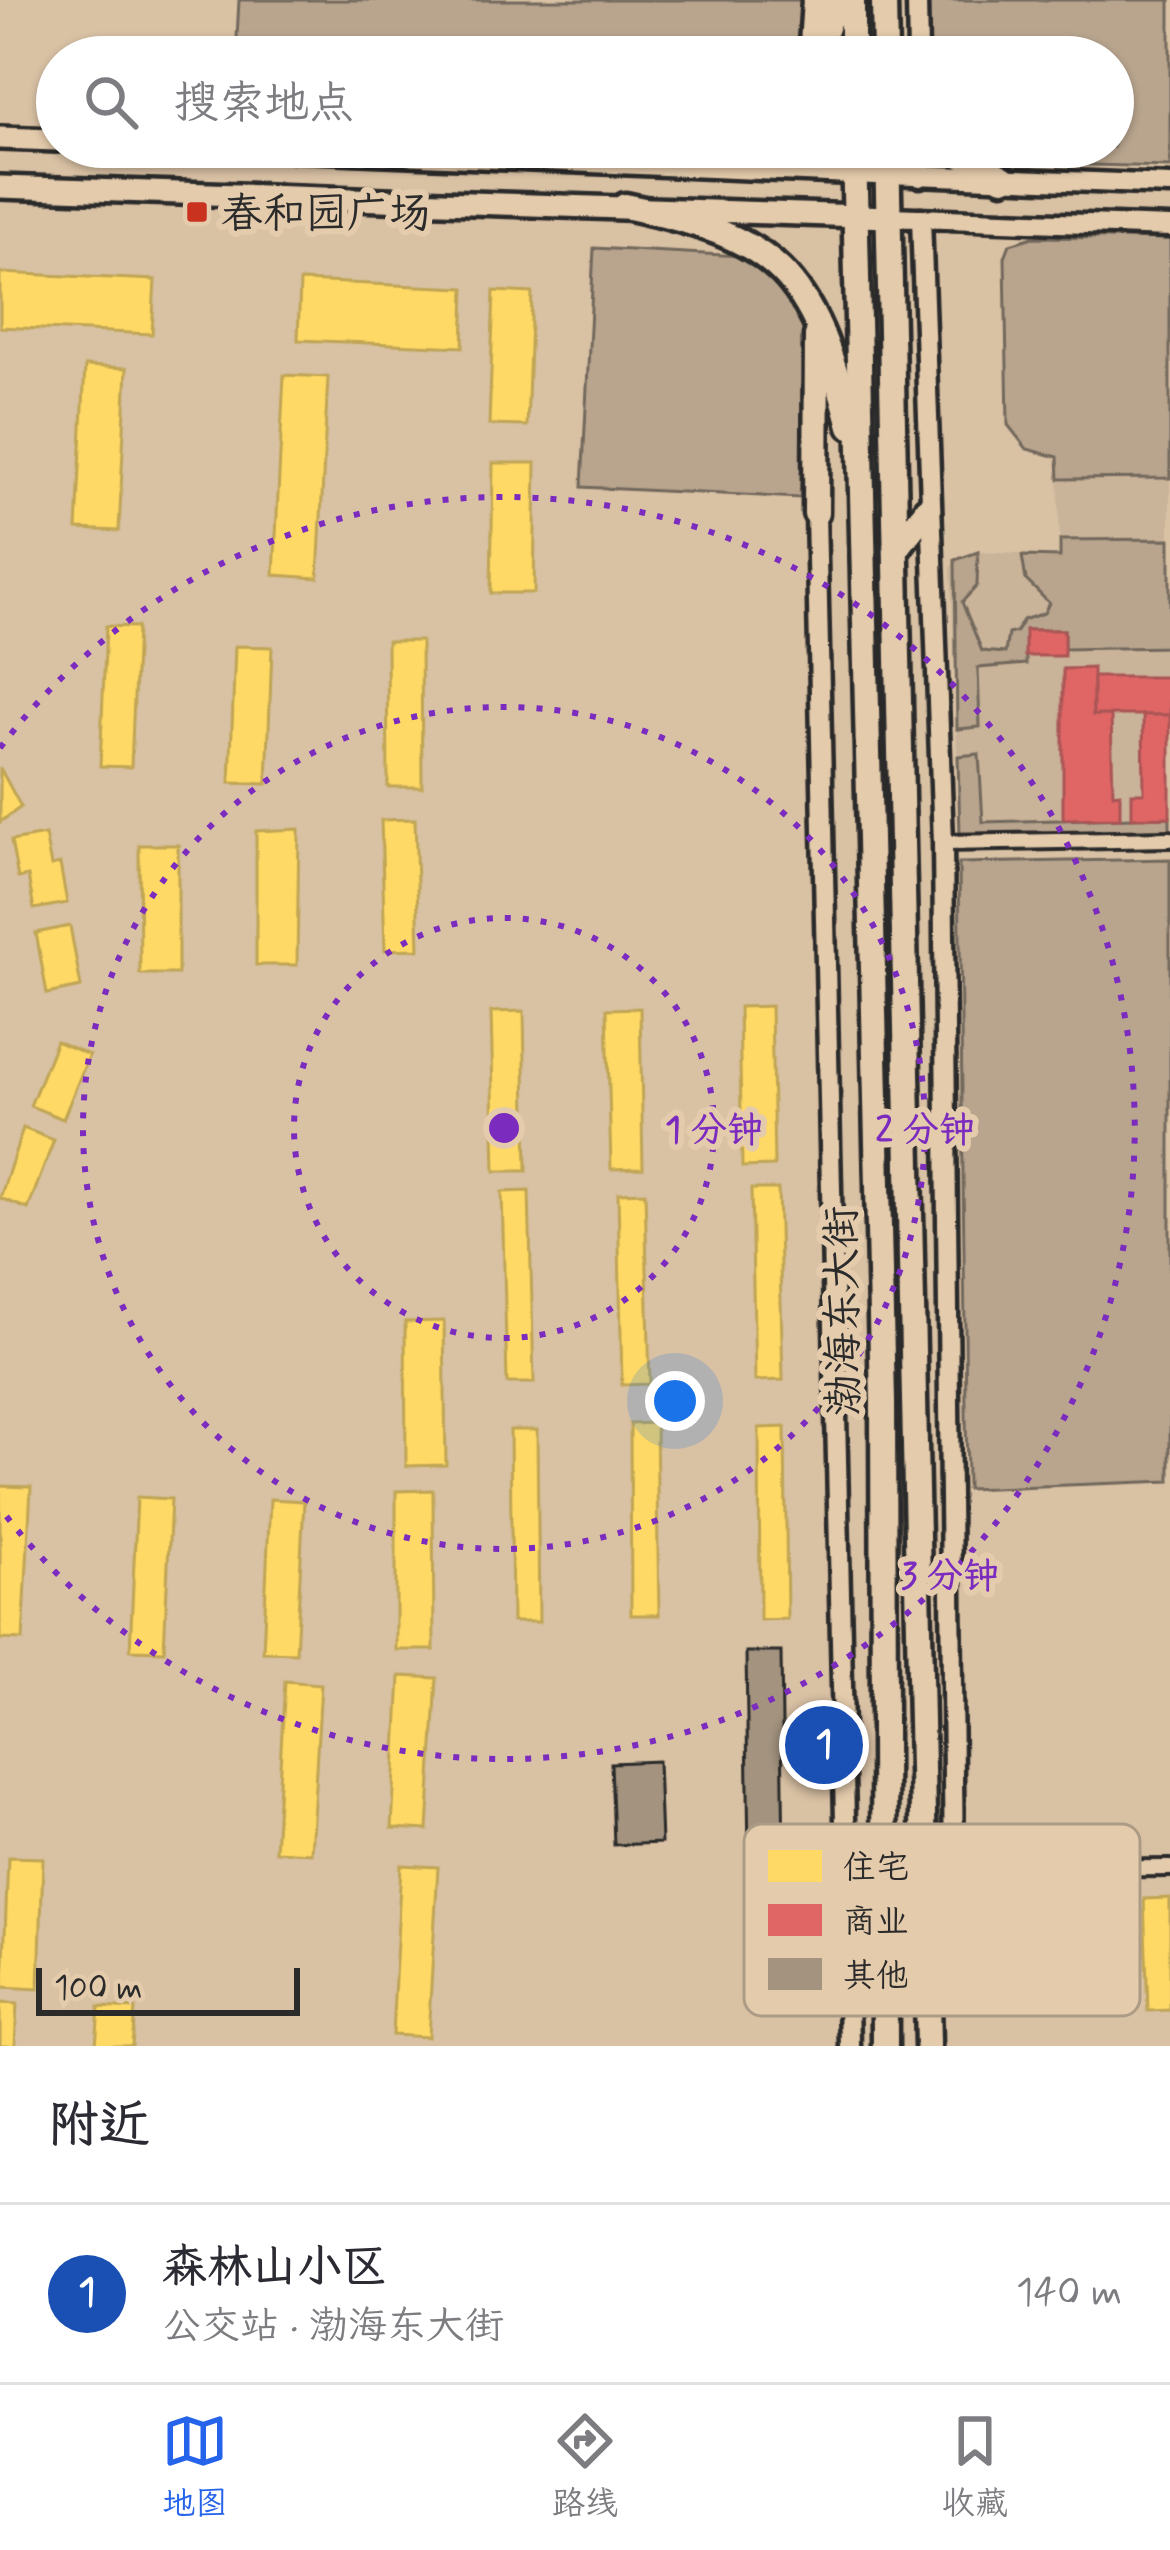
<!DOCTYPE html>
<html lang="zh">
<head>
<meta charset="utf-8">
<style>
  :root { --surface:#fff; --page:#f7f7f7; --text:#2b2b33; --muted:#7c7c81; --line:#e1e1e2; --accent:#2563eb }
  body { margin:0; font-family:Mynerve,"LXGW WenKai TC",sans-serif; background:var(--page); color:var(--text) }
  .scale { position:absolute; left:36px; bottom:30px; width:264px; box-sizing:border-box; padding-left:12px; border:6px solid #2b2b2b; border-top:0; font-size:33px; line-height:42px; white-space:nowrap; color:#2b2b2b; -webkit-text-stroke:9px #e4cbac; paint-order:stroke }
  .you { position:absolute; left:675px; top:1401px; width:42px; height:42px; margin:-30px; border:9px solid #fff; border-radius:50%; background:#1a73e8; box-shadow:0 0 0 18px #1a73e833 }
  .badge { display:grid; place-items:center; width:78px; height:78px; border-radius:50%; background:var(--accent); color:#fff; font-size:39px; font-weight:700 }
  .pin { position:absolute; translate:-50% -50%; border:6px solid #fff; box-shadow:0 3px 12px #0006 }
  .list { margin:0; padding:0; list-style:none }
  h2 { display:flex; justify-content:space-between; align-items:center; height:156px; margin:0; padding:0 48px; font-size:51px }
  h2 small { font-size:39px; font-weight:400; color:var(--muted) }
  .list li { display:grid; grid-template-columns:78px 1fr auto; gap:36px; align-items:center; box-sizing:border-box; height:180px; padding:0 48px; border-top:3px solid var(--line) }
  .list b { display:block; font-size:45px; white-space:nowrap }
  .list p { margin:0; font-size:39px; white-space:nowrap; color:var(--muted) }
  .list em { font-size:39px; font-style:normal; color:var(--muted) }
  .icon { flex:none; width:66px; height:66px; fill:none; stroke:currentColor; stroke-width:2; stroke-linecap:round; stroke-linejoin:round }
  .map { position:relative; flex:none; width:1170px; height:2046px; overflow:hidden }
  .search { position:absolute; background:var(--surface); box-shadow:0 3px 9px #0004; left:36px; right:36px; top:36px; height:132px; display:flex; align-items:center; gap:30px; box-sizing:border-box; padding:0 42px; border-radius:66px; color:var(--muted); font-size:45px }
  .sheet { height:336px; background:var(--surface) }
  nav { display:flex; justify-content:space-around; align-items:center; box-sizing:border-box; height:168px; border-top:3px solid var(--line); background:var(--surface); font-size:33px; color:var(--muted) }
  nav a { display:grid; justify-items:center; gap:6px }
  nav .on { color:var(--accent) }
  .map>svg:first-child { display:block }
  .built { fill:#c9b399 }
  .green { fill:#b9a58e; stroke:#72685c; stroke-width:3 }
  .homes { fill:#ffd966; stroke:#bfa554; stroke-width:3 }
  .shops { fill:#e06666; stroke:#aa5454; stroke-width:3 }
  .building { fill:#a3937f; stroke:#2b2b2b; stroke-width:3 }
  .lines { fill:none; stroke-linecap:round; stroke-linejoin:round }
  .street-casing { stroke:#2b2b2b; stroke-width:22 }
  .secondary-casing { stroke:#2b2b2b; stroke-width:27 }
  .primary-casing { stroke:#2b2b2b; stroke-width:30 }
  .highway-casing { stroke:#2b2b2b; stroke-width:33 }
  .street { stroke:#e4cbac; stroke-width:14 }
  .secondary { stroke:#e4cbac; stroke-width:18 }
  .primary { stroke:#e4cbac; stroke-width:21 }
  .highway { stroke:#e4cbac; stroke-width:24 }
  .ring { fill:none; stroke:#7b2cbf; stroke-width:6; stroke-dasharray:6 12 }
  .poi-dot { fill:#c8321e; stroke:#e4cbac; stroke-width:4.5 }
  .labels { text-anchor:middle; stroke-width:12; stroke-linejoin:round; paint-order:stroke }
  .poi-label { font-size:42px; fill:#2b2b2b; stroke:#e4cbac; text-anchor:start }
  .street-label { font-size:42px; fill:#2b2b2b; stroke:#e4cbac }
  .key { fill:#e4cbac; stroke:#ac9b85; stroke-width:3 }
  .key-label { font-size:33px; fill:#2b2b2b }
  .centre { fill:#7b2cbf; stroke:#e4cbac; stroke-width:6 }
  .ring-label { font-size:36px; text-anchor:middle; font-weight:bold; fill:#7b2cbf; stroke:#e4cbac; stroke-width:12; stroke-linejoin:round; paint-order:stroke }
</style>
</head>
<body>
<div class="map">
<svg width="1170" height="2046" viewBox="0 0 1170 2046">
  <rect width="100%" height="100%" fill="#d9c1a4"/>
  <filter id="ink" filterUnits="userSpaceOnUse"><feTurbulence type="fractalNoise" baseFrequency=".00833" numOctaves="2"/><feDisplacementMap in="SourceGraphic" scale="24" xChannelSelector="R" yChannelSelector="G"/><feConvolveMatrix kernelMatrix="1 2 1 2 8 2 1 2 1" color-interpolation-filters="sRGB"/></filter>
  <g filter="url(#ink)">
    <path class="built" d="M1033,237L1170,239V831L960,836L951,568L955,560L978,552L1060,556L1058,458L1027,449L1008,425L1005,257L1010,244Z"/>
    <g class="green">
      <path d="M239,0H805L797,57H236Z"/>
      <path d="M928,0H1170V167L1009,163L982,147H1113V57H929Z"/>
      <path d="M1033,237L1170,239V478L1059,479L1058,457L1027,449L1008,425L1005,257L1010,244Z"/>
      <path d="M594,248L741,256L780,280L809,327L800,498L582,487Z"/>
      <path d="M1170,539V647L1064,649V630H1026V664L978,668L980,727L957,729L955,560L978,552L977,586L962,602L982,651L1005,653L1008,634L1016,632L1023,620L1044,613L1049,603L1026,580L1022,556L1060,557V540Z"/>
      <path d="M979,754L983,822L1170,817V831L960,836L958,756Z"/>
      <path d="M1170,859V1481L967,1489L959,863Z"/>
    </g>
    <g class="homes">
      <path d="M0,273L155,280L152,334L0,327Z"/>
      <path d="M300,281L465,288L463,347L298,340Z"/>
      <path d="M494,291L532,293L527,426L489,425Z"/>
      <path d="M85,366L127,368L119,531L77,529Z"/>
      <path d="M284,375L328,377L318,578L274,575Z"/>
      <path d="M493,463H536L534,593H491Z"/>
      <path d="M106,626L137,627L131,767L100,766Z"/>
      <path d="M387,641H421L422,787H388Z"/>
      <path d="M235,646L272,647L267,784L230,783Z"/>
      <path d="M0,768L21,807L0,822Z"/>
      <path d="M415,819L419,949L385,950L381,820Z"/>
      <path d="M299,829L297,965H256V831Z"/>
      <path d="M45,835L51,866L60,864L67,903L34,909L28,876L18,878L11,841Z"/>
      <path d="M139,845H178V974H140Z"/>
      <path d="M70,926L81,987L47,994L36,933Z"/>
      <path d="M771,1006L774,1166L742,1167L739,1007Z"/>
      <path d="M640,1008L643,1168L611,1169L607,1009Z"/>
      <path d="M524,1011L527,1171H495L491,1012Z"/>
      <path d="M56,1041L89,1055L63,1119L30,1106Z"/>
      <path d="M23,1128L54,1140L28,1209L0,1198Z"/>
      <path d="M751,1189H778L783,1380L755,1381Z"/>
      <path d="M529,1191L534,1383H507L502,1192Z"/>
      <path d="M645,1192L650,1384L622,1385L618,1193Z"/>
      <path d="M444,1321L446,1465L406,1466L405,1322Z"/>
      <path d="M656,1423L659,1615H631L630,1424Z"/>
      <path d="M785,1427L787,1619L760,1620L759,1428Z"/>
      <path d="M510,1430H537L539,1622H512Z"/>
      <path d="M0,1486L31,1487L23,1640L0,1639Z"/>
      <path d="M433,1490L434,1650H396V1491Z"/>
      <path d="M137,1497L171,1499L164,1651L130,1650Z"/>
      <path d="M270,1499L304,1501L296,1653L263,1652Z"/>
      <path d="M400,1676L437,1678L428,1830L392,1828Z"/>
      <path d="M285,1681L321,1684L311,1853L275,1851Z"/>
      <path d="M8,1857L43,1858L39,1989L3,1987Z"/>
      <path d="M401,1865L438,1867L428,2037L392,2035Z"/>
      <path d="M1170,1898V2010L1148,2011L1144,1899Z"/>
      <path d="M0,2003L17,2004L15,2046H0Z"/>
      <path d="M99,2007L135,2009L132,2046H96Z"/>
    </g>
    <g class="shops">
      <rect x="1025" y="630" width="39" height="26"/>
      <path d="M1093,668V715H1111L1113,794L1120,793V818L1063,819V669Z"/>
      <rect x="1093" y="677" width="77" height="38"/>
      <path d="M1143,715H1170V817L1132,818V793H1144Z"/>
    </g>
    <g class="building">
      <path d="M746,1652H781L784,1859L749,1860Z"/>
      <path d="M658,1761L661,1843L614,1845L611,1763Z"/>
    </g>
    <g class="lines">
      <g class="street-casing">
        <g id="street">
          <path d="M943,843L1170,839"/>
          <path d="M925,1870L1170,1868"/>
        </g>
      </g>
      <g class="secondary-casing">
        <g id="secondary">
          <path d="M917,0L918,57"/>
          <path d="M920,147V177"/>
          <path d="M888,174L1170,185"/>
          <path d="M889,217L1170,227"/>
          <path d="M921,218L943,843L954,1870"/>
          <path d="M816,513L850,2046"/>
        </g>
      </g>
      <g class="primary-casing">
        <g id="primary">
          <path d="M0,138L57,140"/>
          <path d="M242,147L888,174"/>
          <path d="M0,187L889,217"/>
        </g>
      </g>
      <g class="highway-casing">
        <g id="highway">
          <path d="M852,0V57"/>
          <path d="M884,0L885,57"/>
          <path d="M812,45L815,0"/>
          <path d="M815,57L836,0"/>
          <path d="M854,147L883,1402L885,2046"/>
          <path d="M887,147L928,2046"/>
          <path d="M946,147L1003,178"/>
          <path d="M629,161L706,147"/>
          <path d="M625,206C781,239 810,272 851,426"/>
          <path d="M816,513L817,336"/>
          <path d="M896,550L927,509"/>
        </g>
      </g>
      <use href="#street" class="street"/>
      <use href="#secondary" class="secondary"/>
      <use href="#primary" class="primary"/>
      <use href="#highway" class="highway"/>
    </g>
  </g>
  <g class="ring">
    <circle cx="504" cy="1128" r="210"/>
    <circle cx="504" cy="1128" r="421"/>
    <path d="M0 748A631 631 0 1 1 0 1508"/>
  </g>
  <rect class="poi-dot" x="185" y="200" width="24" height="24" rx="6"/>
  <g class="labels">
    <g class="poi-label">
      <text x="221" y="227">春和园广场</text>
    </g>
    <g class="street-label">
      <text transform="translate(841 1311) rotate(-91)" y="15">渤海东大街</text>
    </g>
  </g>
  <rect x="744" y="1824" width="396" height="192" rx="18" class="key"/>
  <rect x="768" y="1850" width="54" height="32" fill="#ffd966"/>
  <rect x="768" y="1904" width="54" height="32" fill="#e06666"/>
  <rect x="768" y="1958" width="54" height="32" fill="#a3937f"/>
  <g class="key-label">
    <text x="843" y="1878">住宅</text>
    <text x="843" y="1932">商业</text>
    <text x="843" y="1986">其他</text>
  </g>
  <circle cx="504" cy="1128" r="18" class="centre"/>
  <g class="ring-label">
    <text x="714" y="1141">1 分钟</text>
    <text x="925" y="1141">2 分钟</text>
    <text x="950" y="1587">3 分钟</text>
  </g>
</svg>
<div class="scale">100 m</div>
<div class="you"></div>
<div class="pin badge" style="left:824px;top:1745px;background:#1a4fb4">1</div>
<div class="search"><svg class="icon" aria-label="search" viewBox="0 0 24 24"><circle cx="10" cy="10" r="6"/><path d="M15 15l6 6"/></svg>搜索地点</div>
</div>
<section class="sheet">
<h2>附近<small></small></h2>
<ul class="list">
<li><span class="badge" style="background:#1a4fb4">1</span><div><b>森林山小区</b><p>公交站 · 渤海东大街</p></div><em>140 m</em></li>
</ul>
</section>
<nav>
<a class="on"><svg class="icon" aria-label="map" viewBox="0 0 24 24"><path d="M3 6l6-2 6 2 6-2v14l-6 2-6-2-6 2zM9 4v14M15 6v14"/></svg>地图</a>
<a><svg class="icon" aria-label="directions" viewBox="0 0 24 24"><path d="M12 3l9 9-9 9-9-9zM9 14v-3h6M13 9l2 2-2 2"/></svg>路线</a>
<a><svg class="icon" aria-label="saved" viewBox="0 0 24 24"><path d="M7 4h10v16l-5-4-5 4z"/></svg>收藏</a>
</nav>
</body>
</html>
